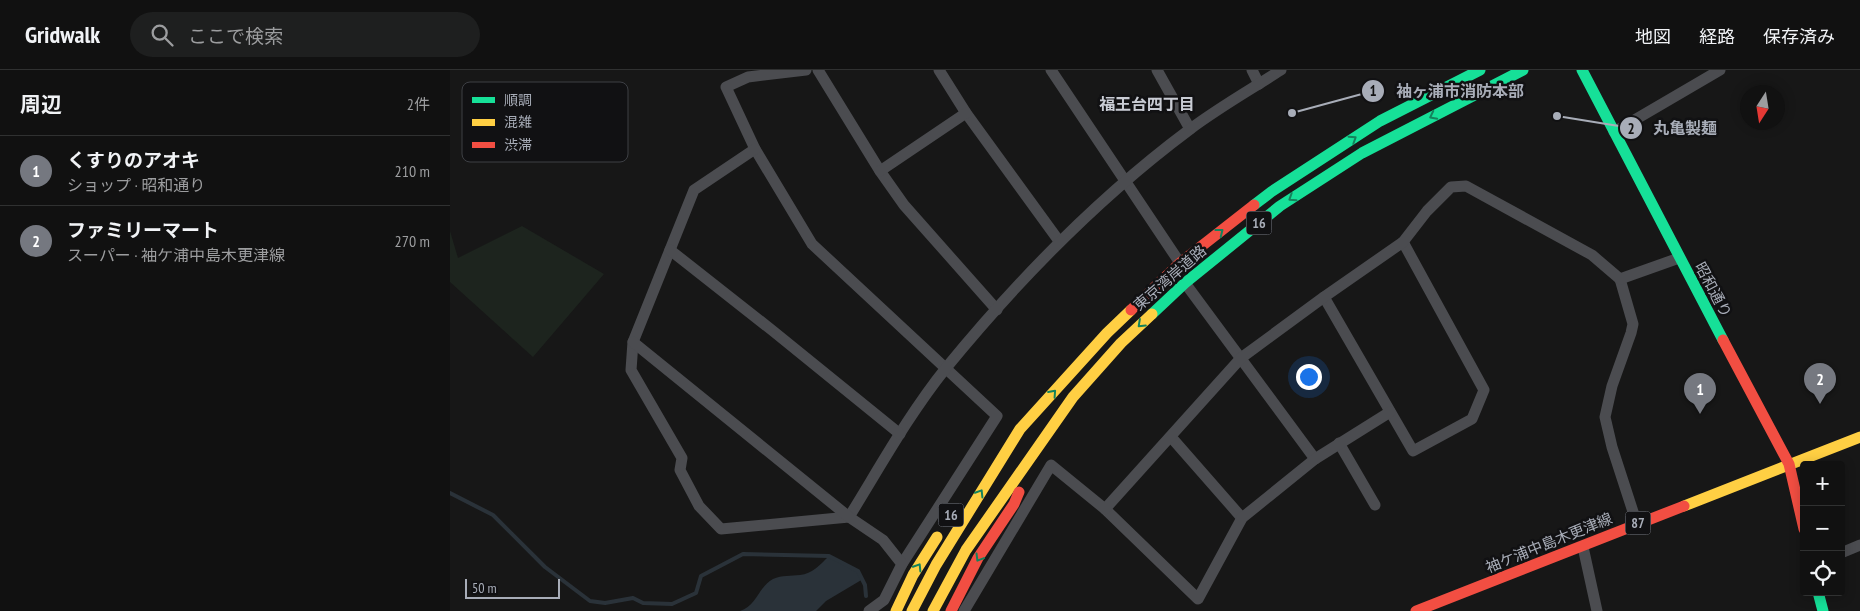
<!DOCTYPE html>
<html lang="ja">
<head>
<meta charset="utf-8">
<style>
  :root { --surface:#111; --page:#1e1f1f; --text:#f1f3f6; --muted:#9c9d9f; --line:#303131; --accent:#757880 }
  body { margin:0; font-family:"PT Sans Narrow","Noto Sans JP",sans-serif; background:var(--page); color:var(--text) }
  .controls { position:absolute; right:15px; bottom:15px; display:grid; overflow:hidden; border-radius:5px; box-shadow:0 2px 12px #0003 }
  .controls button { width:45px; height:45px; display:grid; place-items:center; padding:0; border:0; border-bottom:1px solid var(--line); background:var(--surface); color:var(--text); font:25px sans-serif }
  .compass { position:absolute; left:1290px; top:15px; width:45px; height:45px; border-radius:50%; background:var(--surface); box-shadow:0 2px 12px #0003; rotate:192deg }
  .scale { position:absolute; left:15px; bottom:12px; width:95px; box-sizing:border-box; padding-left:5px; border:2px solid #a8adb8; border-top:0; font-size:14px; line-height:18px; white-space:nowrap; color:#a8adb8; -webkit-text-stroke:4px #111113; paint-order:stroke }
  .you { position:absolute; left:858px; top:306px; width:18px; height:18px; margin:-12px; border:4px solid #fff; border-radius:50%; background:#1a73e8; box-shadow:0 0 0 8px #1a73e833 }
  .badge { display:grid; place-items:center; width:32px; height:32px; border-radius:50%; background:var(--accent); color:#fff; font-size:16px; font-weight:700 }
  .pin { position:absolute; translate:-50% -41px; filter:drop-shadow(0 1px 2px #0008) }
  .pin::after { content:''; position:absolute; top:26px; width:18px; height:15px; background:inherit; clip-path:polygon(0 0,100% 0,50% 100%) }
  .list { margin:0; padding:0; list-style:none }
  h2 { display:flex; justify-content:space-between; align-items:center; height:65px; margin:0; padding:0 20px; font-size:21px }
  h2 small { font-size:16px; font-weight:400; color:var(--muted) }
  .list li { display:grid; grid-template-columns:32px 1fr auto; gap:15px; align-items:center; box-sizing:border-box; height:70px; padding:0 20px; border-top:1px solid var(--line) }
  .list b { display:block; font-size:19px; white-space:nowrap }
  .list p { margin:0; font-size:16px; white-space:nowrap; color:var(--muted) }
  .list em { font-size:16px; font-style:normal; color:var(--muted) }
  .icon { flex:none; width:28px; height:28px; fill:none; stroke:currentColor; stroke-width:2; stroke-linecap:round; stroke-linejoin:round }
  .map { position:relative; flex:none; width:1410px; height:541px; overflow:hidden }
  header { display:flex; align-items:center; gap:30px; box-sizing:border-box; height:70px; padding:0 25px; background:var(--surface); border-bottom:1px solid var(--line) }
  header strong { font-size:24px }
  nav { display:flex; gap:28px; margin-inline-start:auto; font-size:18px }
  .search { width:350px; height:45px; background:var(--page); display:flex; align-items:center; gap:12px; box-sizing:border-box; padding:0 18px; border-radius:28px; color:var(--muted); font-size:19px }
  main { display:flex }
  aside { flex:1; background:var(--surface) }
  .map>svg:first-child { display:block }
  .green { fill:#1d241e }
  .water { fill:#2a3239 }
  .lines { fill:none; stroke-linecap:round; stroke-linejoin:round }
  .stream { stroke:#2a3239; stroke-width:4 }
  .street { stroke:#4b4c50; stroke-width:11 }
  .fast { stroke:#16e098; stroke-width:11 }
  .slow { stroke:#ffcf43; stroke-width:11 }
  .jam { stroke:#f24e42; stroke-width:11 }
  .oneway { stroke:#14835c }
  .labels { text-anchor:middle; stroke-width:5; stroke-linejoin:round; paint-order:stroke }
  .shield { fill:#111113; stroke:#7b7e86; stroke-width:1 }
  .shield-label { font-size:14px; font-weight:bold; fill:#a8adb8 }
  .street-label { font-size:15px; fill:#a8adb8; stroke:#111113 }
  .neighbourhood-label { font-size:16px; font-weight:bold; fill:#c9ccd4; stroke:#111113 }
  .key { fill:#111113; stroke:#3e4045; stroke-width:1 }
  .key-label { font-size:14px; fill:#a8adb8 }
  .leader { fill:none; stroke:#a8adb8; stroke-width:2 }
  .callout-dot { fill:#a8adb8; stroke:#111113; stroke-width:2 }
  .mark-label { font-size:15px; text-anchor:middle; font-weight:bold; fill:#111 }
  .callout-label { font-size:16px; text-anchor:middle; font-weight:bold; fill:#a8adb8; stroke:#111113; stroke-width:5; stroke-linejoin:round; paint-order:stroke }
</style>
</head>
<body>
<header>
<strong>Gridwalk</strong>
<div class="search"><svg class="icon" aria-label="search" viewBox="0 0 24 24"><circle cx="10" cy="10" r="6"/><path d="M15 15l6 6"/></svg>ここで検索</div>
<nav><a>地図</a><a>経路</a><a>保存済み</a></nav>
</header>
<main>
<aside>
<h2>周辺<small>2件</small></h2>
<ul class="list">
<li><span class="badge">1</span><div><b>くすりのアオキ</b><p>ショップ · 昭和通り</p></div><em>210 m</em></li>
<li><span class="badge">2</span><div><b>ファミリーマート</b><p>スーパー · 袖ケ浦中島木更津線</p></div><em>270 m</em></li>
</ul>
</aside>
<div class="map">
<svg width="1410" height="541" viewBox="0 0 1410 541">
  <rect width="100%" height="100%" fill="#171717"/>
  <path class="green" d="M72,156L154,204L83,287L0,212V161L8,188Z"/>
  <path class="water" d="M379,486L408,501L413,509L376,531L366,541H290C306,537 309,516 323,509C332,505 341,506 350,505C362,504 371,494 379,486Z"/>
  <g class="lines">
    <path class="stream" d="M0,423L43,445L95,497L140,531L155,533L183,528L193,533L222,534L246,523L251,506L293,484L379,486L408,501L415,515L416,526"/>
    <g class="street">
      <path d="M356,0L298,7L276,17L305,79L362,174L547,346L452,494"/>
      <path d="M368,0L430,101L454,135L547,240"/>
      <path d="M489,0L516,43L609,171"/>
      <path d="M601,0L730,193"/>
      <path d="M707,0L740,59"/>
      <path d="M802,0L809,14"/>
      <path d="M1164,62L1270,0"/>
      <path d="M305,79L244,120L183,272L181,300L232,388L230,400L249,436L271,459L399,447C430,397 459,344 496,298C568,210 648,128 739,60C768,38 800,20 831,0"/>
      <path d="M430,101L516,43"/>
      <path d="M220,180L323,261L450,364"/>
      <path d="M1170,209L1183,254L1181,263L1162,316L1155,347L1162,377L1187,454"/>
      <path d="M735,213L865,389"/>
      <path d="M874,227L963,381L1022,349L1034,320L953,172"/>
      <path d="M183,272L399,447L433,470L452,494L434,530L419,541"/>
      <path d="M721,367L792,448"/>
      <path d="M889,373L925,435"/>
      <path d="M655,439L748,529L792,448L865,389L940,342"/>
      <path d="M1133,477L1147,541"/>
      <path d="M1391,483L1410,475"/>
      <path d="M514,541L601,395L655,439L791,288L874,227L953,172L977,141L1001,117L1016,116L1142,185L1170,209L1229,188"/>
    </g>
    <g class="fast">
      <path d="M1132,0L1273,270"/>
      <path d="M804,135L821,122L930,51L1030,0"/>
      <path d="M702,244L735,213L830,136L912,83L1073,0"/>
      <path d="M1368,522L1373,541"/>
    </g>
    <g class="slow">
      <path d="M1234,436L1410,367"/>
      <path d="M446,541L463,505L487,467"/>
      <path d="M462,541L486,495L570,359L657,263L681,240"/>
      <path d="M483,541L516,480L623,327L671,273L702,244"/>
    </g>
    <g class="jam">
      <path d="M681,240L730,193L804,135"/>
      <path d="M1273,270L1339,394L1354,459"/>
      <path d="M501,541L528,488L564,434L569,422"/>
      <path d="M966,541L1234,436"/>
    </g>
  </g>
  <defs><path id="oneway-chevron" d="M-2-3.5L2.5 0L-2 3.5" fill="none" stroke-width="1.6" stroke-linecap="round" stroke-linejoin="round" transform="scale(1.25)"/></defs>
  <g class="oneway">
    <use href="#oneway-chevron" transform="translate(983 46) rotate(153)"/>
    <use href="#oneway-chevron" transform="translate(903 69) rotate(-33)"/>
    <use href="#oneway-chevron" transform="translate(842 128) rotate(147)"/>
    <use href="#oneway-chevron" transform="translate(770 162) rotate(-38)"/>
    <use href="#oneway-chevron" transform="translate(691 254) rotate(137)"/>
    <use href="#oneway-chevron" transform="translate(603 323) rotate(-48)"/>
    <use href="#oneway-chevron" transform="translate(530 423) rotate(-58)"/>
    <use href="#oneway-chevron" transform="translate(529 488) rotate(121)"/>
    <use href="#oneway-chevron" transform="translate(468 497) rotate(-58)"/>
  </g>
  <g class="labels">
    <g class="shield">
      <rect x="796.5" y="141.5" width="25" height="23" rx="4"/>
      <rect x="488.5" y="433.5" width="25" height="23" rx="4"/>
      <rect x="1175.5" y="441.5" width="25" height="23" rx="4"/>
    </g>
    <g class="shield-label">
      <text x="809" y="158">16</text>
      <text x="501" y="450">16</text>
      <text x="1188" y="458">87</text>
    </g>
    <g class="street-label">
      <text transform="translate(720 208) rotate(-41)" y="5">東京湾岸道路</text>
      <text transform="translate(1263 220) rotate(62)" y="5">昭和通り</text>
      <text transform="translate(1099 473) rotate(-22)" y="5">袖ケ浦中島木更津線</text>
    </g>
    <g class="neighbourhood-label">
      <text x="697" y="40">福王台四丁目</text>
    </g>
  </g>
  <rect x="12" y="12" width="166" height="80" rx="8" class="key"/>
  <rect x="22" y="27" width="23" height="6" fill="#16e098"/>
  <rect x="22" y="49" width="23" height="7" fill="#ffcf43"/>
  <rect x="22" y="72" width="23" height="6" fill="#f24e42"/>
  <g class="key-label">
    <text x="54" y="35">順調</text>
    <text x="54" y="57">混雑</text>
    <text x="54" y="80">渋滞</text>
  </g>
  <path class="leader" d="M842 43L923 21M1107 46L1181 58"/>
  <g class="callout-dot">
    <circle cx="842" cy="43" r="5"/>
    <circle cx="1107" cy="46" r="5"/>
    <circle cx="923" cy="21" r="12"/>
    <circle cx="1181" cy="58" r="12"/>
  </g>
  <g class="mark-label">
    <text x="923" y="26">1</text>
    <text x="1181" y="64">2</text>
  </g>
  <g class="callout-label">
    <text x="1010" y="27">袖ヶ浦市消防本部</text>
    <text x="1235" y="64">丸亀製麺</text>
  </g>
</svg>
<div class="controls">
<button>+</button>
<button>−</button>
<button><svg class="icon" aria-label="locate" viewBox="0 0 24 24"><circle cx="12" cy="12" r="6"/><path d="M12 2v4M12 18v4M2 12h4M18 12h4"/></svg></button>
</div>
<svg class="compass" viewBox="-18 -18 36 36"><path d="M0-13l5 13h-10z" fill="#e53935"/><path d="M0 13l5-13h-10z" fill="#9c9d9f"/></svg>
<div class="scale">50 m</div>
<div class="you"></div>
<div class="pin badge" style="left:1250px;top:344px">1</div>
<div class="pin badge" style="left:1370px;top:334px">2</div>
</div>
</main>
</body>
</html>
